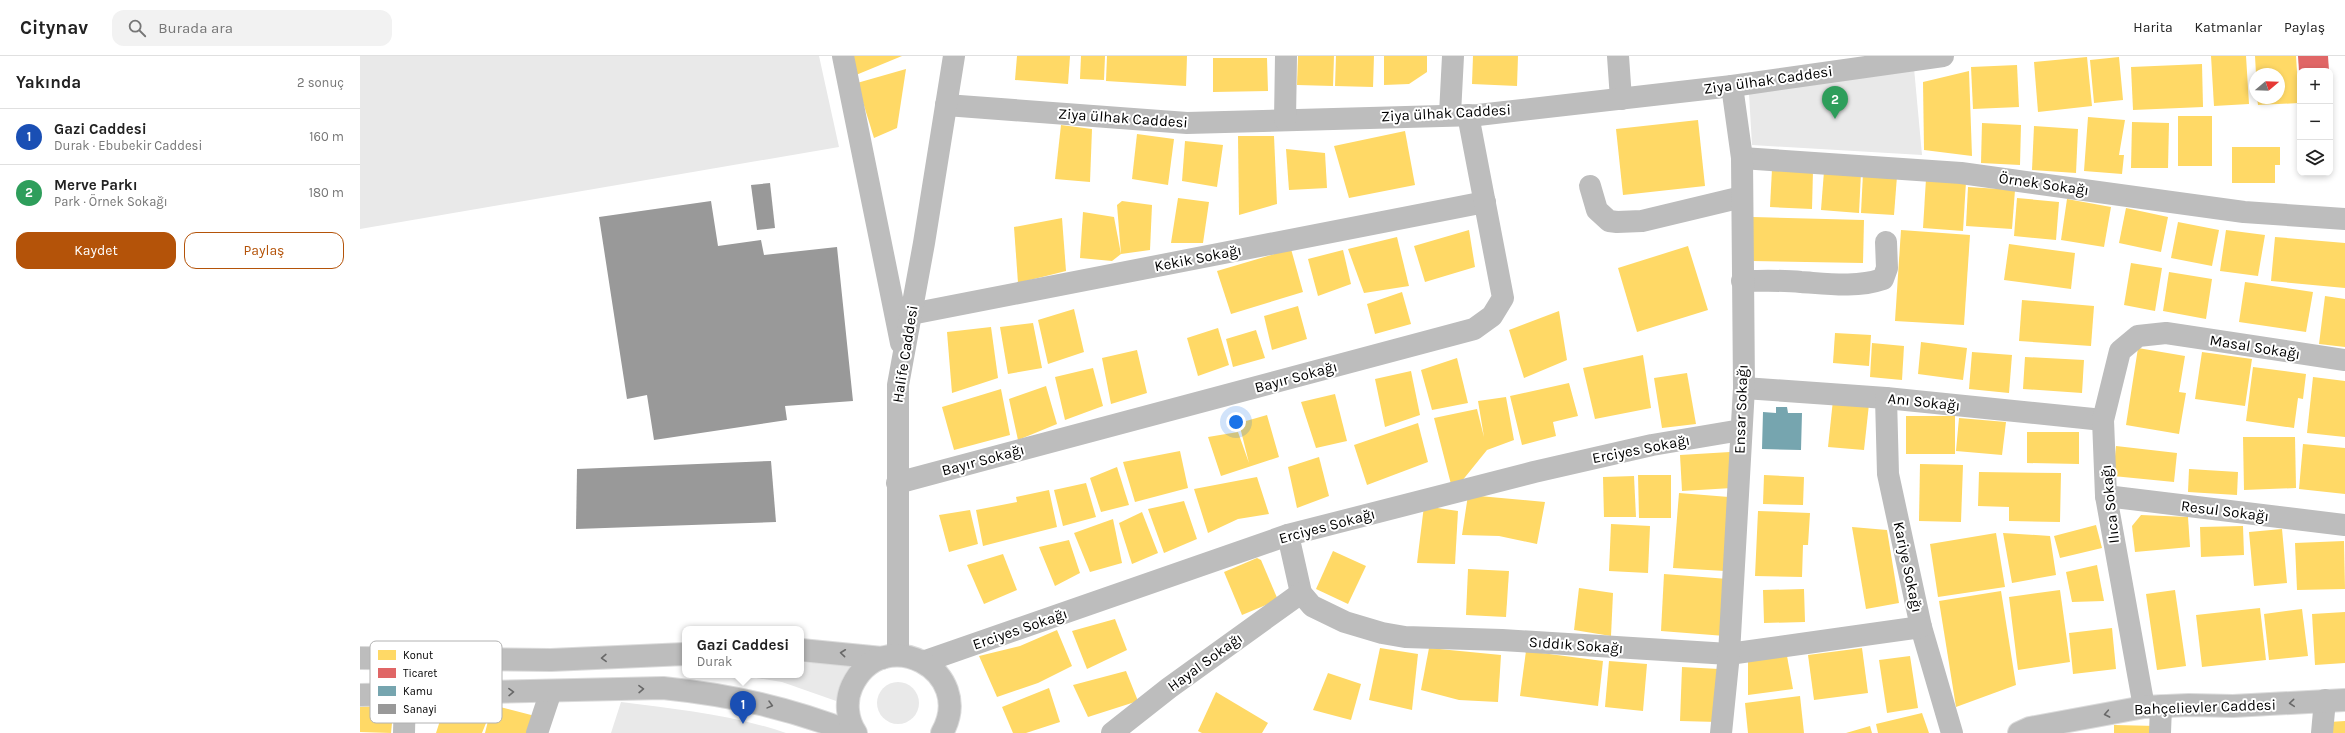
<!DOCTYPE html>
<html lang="tr">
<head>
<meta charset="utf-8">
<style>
  :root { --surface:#fff; --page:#f2f2f2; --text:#222; --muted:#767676; --line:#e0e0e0; --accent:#b45309 }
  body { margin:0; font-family:Karla,sans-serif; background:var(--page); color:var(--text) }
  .controls { position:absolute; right:12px; top:12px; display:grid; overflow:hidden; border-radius:8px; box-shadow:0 2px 6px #0003 }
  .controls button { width:36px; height:36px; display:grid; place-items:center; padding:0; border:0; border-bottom:1px solid var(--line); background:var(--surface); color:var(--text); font:20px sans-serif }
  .compass { position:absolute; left:1889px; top:12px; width:36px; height:36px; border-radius:50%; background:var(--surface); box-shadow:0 2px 6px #0003; rotate:71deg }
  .you { position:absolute; left:876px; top:366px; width:14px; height:14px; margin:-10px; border:3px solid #fff; border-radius:50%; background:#1a73e8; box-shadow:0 0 0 6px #1a73e833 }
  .badge { display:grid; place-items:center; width:26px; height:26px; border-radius:50%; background:var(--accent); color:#fff; font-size:13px; font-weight:700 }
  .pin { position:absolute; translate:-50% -33px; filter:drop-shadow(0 1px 2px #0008) }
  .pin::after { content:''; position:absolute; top:21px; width:14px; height:12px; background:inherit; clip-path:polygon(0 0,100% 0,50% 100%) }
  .popup { position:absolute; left:322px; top:570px; width:122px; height:52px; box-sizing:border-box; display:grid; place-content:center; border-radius:8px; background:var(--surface); filter:drop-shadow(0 1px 3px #0005); font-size:13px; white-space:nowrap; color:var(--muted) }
  .popup b { font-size:15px; color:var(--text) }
  .popup::after { content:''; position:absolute; left:50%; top:100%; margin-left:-8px; border:8px solid transparent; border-top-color:var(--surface) }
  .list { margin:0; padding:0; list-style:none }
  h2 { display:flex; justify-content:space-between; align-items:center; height:52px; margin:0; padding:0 16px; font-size:17px }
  h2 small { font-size:13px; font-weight:400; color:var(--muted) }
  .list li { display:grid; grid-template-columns:26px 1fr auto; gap:12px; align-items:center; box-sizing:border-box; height:56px; padding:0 16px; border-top:1px solid var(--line) }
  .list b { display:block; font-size:15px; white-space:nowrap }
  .list p { margin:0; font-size:13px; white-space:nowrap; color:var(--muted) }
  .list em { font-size:13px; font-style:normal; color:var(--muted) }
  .actions { display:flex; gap:8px; padding:12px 16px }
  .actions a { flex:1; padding:9px 0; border:1px solid var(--accent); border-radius:12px; text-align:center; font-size:14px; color:var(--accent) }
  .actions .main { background:var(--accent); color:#fff }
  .icon { flex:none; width:22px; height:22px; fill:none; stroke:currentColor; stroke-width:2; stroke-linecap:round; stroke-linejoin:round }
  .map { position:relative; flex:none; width:1985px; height:677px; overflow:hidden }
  header { display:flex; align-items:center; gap:24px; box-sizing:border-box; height:56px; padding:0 20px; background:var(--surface); border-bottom:1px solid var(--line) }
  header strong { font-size:19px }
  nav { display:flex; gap:22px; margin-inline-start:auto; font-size:14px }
  .search { width:280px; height:36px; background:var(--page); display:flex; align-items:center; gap:10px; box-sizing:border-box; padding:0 14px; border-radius:12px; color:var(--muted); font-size:15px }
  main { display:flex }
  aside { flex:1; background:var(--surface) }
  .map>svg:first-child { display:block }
  .green { fill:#e9e9e9 }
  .homes { fill:#ffd966 }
  .shops { fill:#e06666 }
  .public { fill:#76a5af }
  .industry { fill:#999 }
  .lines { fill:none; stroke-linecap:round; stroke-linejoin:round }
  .major-casing { stroke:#dbdbdb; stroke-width:24 }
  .minor { stroke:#bdbdbd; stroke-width:22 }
  .major { stroke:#bdbdbd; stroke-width:22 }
  .oneway { stroke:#686868 }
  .labels { text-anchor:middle; stroke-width:4; stroke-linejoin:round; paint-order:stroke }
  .street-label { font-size:15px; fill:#000; stroke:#fff }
  .key { fill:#fff; stroke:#b2b2b2; stroke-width:1 }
  .key-label { font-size:11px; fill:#000 }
</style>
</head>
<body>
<header>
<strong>Citynav</strong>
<div class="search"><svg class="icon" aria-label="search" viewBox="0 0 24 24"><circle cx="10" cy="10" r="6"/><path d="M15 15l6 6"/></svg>Burada ara</div>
<nav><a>Harita</a><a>Katmanlar</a><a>Paylaş</a></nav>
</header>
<main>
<aside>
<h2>Yakında<small>2 sonuç</small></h2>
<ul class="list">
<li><span class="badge" style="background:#1a4fb4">1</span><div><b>Gazi Caddesi</b><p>Durak · Ebubekir Caddesi</p></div><em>160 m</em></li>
<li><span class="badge" style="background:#2e9e5b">2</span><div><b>Merve Parkı</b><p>Park · Örnek Sokağı</p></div><em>180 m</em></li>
</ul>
<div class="actions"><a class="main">Kaydet</a><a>Paylaş</a></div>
</aside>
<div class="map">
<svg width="1985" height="677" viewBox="0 0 1985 677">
  <rect width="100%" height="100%" fill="#fff"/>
  <g class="green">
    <path d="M0,0H459L479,91L0,173Z"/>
    <path d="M1554,12L1562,99L1392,89L1389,38Z"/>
    <path d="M493,605L479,646L422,626L378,619H441V607Z"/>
    <circle cx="538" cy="647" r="21"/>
    <path d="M261,646C316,653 374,659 426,677H251Z"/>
  </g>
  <g class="homes">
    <path d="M493,0H542L496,19Z"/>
    <path d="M657,0H710L708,28L655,24Z"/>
    <path d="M721,0H745L744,24L720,23Z"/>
    <path d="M747,0H827L826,30L746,25Z"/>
    <path d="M938,0H974L973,30L937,29Z"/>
    <path d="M976,0H1014L1013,31L975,30Z"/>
    <path d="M1024,0H1067V16L1049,28L1024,29Z"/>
    <path d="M1113,0H1158L1157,30L1112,28Z"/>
    <path d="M1851,0H1886L1889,48L1854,50Z"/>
    <path d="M1895,0H1936L1939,47L1898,49L1897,42H1919V18H1896Z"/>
    <path d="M1727,1L1732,50L1678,56L1674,6Z"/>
    <path d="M1759,1L1763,44L1734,47L1730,4Z"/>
    <path d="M853,2H907L908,35L853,36Z"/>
    <path d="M1842,8L1843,51L1773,54L1771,11Z"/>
    <path d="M1657,9L1659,51L1613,53L1611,11Z"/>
    <path d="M546,13L537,72L514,82L497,27Z"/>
    <path d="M1609,15L1612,100L1564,94L1563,26Z"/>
    <rect x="1818" y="60" width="34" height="50"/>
    <path d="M1728,61L1765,64L1759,99H1764L1762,118L1724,115Z"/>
    <path d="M1338,64L1345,130L1263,139L1256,73Z"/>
    <path d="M1772,66L1809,67L1808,112H1771Z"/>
    <path d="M1622,67L1661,69L1660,109L1621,107Z"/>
    <path d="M701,69L732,73L730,126L695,123Z"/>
    <path d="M1674,70L1718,73L1716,117L1672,114Z"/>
    <path d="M1045,75L1055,129L989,142L974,90Z"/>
    <path d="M777,78L814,83L808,129L772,123Z"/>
    <path d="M878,80H914L917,148L879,159Z"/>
    <path d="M825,85L863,89L857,131L822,125Z"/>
    <path d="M1872,91H1920V109H1915V127H1872Z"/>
    <path d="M926,93L965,97L967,132L929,134Z"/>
    <path d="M1412,113L1453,114L1452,153L1410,151Z"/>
    <path d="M1464,115L1501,117L1499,157L1461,154Z"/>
    <path d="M1503,117L1537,120L1534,159L1501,157Z"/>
    <path d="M1566,123L1606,126L1603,175L1563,172Z"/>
    <path d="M1608,131L1655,134L1652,173L1606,170Z"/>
    <path d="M818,142L849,146L843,187H811Z"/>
    <path d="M1657,142L1699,146L1696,184L1654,180Z"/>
    <path d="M1707,143L1751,151L1744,191L1701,184Z"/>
    <path d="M762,145L792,149L790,194L761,198L757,149Z"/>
    <path d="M1766,152L1808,161L1801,196L1759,187Z"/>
    <path d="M723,156L754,161L761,198L752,205L720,202Z"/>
    <path d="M1393,161L1504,164L1503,207L1392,205Z"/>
    <path d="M702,162L706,215L658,227L654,171Z"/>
    <path d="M1818,166L1859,174L1852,210L1811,202Z"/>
    <path d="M1109,174L1115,211L1065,226L1054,190Z"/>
    <path d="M1541,174L1610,179L1604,269L1535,265Z"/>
    <path d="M1866,174L1905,179L1898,220L1860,215Z"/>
    <path d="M1037,181L1049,230L1004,237L988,193Z"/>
    <path d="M1915,181L1985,187V232L1911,225Z"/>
    <path d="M1649,188L1715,197L1711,233L1644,224Z"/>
    <path d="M1328,190L1348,254L1277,276L1258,212Z"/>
    <path d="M931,193L943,236L871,258L857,215Z"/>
    <path d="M983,194L991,228L958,240L948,203Z"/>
    <path d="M1771,207L1802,212L1795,255L1764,249Z"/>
    <path d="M1809,216L1852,223L1846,263L1803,255Z"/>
    <path d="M1885,226L1953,236L1946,276L1879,266Z"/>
    <path d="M1042,236L1051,268L1015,278L1007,248Z"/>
    <path d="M1965,240L1985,243V291L1959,288Z"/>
    <path d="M1662,244L1734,250L1731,290L1659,285Z"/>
    <path d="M938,250L947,283L912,294L904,260Z"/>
    <path d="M714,253L724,296L688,308L678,264Z"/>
    <path d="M1199,255L1207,304L1164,322L1149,274Z"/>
    <path d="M673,267L682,312L648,318L640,271Z"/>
    <path d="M631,271L638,322L592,337L587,276Z"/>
    <path d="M858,272L869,309L838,320L827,282Z"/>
    <path d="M896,274L905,302L873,311L866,283Z"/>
    <path d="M1475,277L1511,279L1509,310L1473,307Z"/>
    <path d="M1561,286L1607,292L1603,324L1558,318Z"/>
    <path d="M1512,287L1544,290L1542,324L1510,321Z"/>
    <path d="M1778,292L1825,300L1819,336L1826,337L1819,378L1766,369Z"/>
    <path d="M777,294L787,337L751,348L742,302Z"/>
    <path d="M1612,296L1652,299L1649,337L1609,333Z"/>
    <path d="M1842,296L1892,303L1885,350L1835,343Z"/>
    <path d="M1283,299L1291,352L1235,363L1223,312Z"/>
    <path d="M1665,301L1724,304L1722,337L1663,333Z"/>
    <path d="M1097,302L1108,347L1072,354L1061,314Z"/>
    <path d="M1893,311L1946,318L1943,343L1938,342L1934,372L1886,365Z"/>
    <path d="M733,312L743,350L705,364L695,321Z"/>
    <path d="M1051,315L1060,359L1025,371L1015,323Z"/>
    <path d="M1327,317L1336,368L1302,372L1294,322Z"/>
    <path d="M1953,321L1985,325V381L1947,377Z"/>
    <path d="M1209,327L1218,360L1193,366L1196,380L1162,389L1150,340Z"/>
    <path d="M686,330L697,368L658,384L649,343Z"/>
    <path d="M641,333L650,379L594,394L582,351Z"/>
    <path d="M975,338L987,385L956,392L941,346Z"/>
    <path d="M1146,341L1154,384L1127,394L1093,436L1074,362L1117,353L1124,381L1118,345Z"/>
    <path d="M1473,344L1509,348L1504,394L1468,391Z"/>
    <path d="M907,359L919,401L861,420L848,381L878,376L889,407L879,367Z"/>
    <rect x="1546" y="360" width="49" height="38"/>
    <path d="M1599,362L1646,366L1642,399L1596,395Z"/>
    <path d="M1058,367L1068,406L1007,429L994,389Z"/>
    <path d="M1667,376H1719V408L1667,407Z"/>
    <path d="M1883,381H1935L1936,432L1884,434Z"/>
    <path d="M1943,388L1985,392V438L1939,433Z"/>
    <path d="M1756,390L1817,397L1814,426L1753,420Z"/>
    <path d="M820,395L828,432L775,446L763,406Z"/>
    <path d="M1370,396L1372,432L1322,435L1320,399Z"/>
    <path d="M959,401L969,440L937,452L928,411Z"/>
    <path d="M1560,408L1603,409L1601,466L1559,465Z"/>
    <path d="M757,411L769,449L741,456L730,422Z"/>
    <path d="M1829,413L1878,416L1877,439L1828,436Z"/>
    <path d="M1619,416L1701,417L1700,466L1649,465V451L1618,450Z"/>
    <path d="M1278,419H1311V462H1279Z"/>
    <path d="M1404,419L1444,421L1443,449L1403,448Z"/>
    <path d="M1274,420L1276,461H1244L1243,421Z"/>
    <path d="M897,421L909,458L878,463L848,477L834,433Z"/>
    <path d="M726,427L736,461L703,470L694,434Z"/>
    <path d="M689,434L697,471L623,490L616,454L657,446L656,441Z"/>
    <path d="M1319,437L1369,441L1365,515L1313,512Z"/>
    <path d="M1108,439L1185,446L1177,488L1139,480L1102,479Z"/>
    <path d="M824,445L837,483L804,497L788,453Z"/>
    <path d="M1064,450L1098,455L1095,508L1057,507Z"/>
    <path d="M610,454L618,488L589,496L579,459Z"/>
    <path d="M1398,455L1450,457L1448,489H1443L1442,521L1395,520Z"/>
    <path d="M782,456L798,497L772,508L759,467Z"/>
    <path d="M1781,459L1828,461L1830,491L1775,496L1772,470Z"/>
    <path d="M753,463L762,507L730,516L714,477Z"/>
    <path d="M1251,468L1290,470L1288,517L1249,515Z"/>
    <path d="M1736,469L1742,492L1700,502L1694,480Z"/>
    <path d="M1883,470L1884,499L1841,501L1840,471Z"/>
    <path d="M1492,471L1527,474L1539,547L1506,553Z"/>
    <path d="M1922,473L1927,527L1894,530L1889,476Z"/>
    <path d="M1636,477L1645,531L1578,541L1570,488Z"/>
    <path d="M1643,477L1690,480L1696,519L1652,527Z"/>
    <path d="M709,484L720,517L695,530L679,491Z"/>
    <path d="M1984,485L1985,533L1937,534L1935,487Z"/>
    <path d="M973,495L1006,510L988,548L956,533Z"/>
    <path d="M643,498L657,534L624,548L607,509Z"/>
    <path d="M897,502L901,504L918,544L882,559L864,516Z"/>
    <path d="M1737,509L1744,545L1712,546L1706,516Z"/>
    <path d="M1108,513L1149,515L1146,561L1106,559Z"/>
    <path d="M1304,518L1368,523L1365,580L1301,575Z"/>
    <path d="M1219,532L1253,537L1251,580L1214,574Z"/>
    <path d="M1444,533L1445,566L1404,567L1403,534Z"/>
    <path d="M1700,534L1710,606L1658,614L1649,541Z"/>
    <path d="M1815,534L1826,610L1797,614L1786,538Z"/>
    <path d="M1641,535L1656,629L1596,651L1579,545Z"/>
    <path d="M1900,552L1906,604L1842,611L1836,559Z"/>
    <path d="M1942,553L1948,600L1909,604L1904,558Z"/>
    <path d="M1985,556V607L1955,609L1952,558Z"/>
    <path d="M755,563L767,594L727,613L712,575Z"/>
    <path d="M1752,572L1756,613L1713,618L1709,577Z"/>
    <path d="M697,574L712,610L678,627L637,641L619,600L660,590Z"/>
    <path d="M1020,592L1058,598L1052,654L1009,644Z"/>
    <path d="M1069,592L1141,599L1138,646L1099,644L1061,634Z"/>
    <path d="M1502,592L1508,637L1454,644L1448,599Z"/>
    <path d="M1166,595L1243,605L1238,650L1160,640Z"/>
    <path d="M1427,600L1433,633L1388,639V603Z"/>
    <path d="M1550,600L1558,652L1527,657L1519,604Z"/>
    <path d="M1249,605L1287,608L1283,655L1245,651Z"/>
    <path d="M1322,611L1359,613L1358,666L1320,665Z"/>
    <path d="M766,615L778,645L728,661L713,629Z"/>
    <path d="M968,617L1001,628L991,664L953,654Z"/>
    <path d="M689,632L700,666L666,677H653L642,651Z"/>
    <path d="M856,636L908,667L902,677H842L838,675Z"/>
    <path d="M1440,640L1444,677H1388L1385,647Z"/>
    <path d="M0,642L34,647L31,677L0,676Z"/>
    <path d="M87,643L130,657L132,649L175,660L170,677H125L130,657L122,677H76Z"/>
    <path d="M1562,657L1569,677H1518L1516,668Z"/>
    <path d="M1985,665V677H1968L1969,666Z"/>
    <path d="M1754,669L1797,670V677H1754Z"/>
    <path d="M1510,670L1512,677H1486Z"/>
  </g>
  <path class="shops" d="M1938,0H1968L1969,15H1939Z"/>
  <path class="public" d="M1416,351H1427L1428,357H1442L1441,394L1402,393L1403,356L1416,357Z"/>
  <g class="industry">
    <path d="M410,127L415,172L397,174L391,129Z"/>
    <path d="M351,145L358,190L401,184L404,199L477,191L493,345L425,350L427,364L294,384L287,339L267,343L239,161Z"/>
    <path d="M411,405L416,466L216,473L217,413Z"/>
  </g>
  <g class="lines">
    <g class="major-casing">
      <g id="major">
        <path d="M441,594L522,602"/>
        <path d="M0,602L191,604L325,598"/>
        <path d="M0,639L303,632C371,639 429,652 493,677"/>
        <path d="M496,677C487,664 485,645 492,630C523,565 617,615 582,677"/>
        <path d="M1659,677L1670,672L1784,651L1829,649L1873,650L1985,644"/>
      </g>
    </g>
    <g class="minor">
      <path d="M483,0L541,287"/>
      <path d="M1258,0L1261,43"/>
      <path d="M586,49L827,67L1118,59L1372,30L1583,0"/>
      <path d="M1090,58L1093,0"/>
      <path d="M925,64L926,0"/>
      <path d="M1382,102L1601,117L1884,156L1985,163"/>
      <path d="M1230,130L1237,154L1249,165L1257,166L1282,165L1382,141"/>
      <path d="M1382,225C1402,225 1422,224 1441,226C1469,228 1496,232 1523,223L1527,212L1526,186"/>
      <path d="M551,258L1125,146"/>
      <path d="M1384,332L1526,342L1743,364"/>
      <path d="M1526,342L1528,418L1561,571L1592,677"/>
      <path d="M537,427L1114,273L1132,260L1143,242L1108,59"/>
      <path d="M1746,440L1985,469"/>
      <path d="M928,479L941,537L952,550L985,566L1022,577L1045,581L1142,584L1369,598L1561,571"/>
      <path d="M538,599V329L564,187L594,0"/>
      <path d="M563,606L928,479L1174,416L1292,389L1381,374"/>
      <path d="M1784,651L1746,440L1743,364L1760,295L1778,280L1806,277L1985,304"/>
      <path d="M44,677L45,638"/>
      <path d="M177,677L191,635"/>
      <path d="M752,677L809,632L941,537"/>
      <path d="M1361,677L1369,598L1384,332L1382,102L1372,30"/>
      <path d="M1800,677L1801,650"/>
      <path d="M1962,677L1965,644"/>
    </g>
    <use href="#major" class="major"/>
  </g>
  <defs><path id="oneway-chevron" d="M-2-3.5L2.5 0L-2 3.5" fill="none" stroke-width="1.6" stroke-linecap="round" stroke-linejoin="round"/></defs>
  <g class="oneway">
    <use href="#oneway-chevron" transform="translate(483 597) rotate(-174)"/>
    <use href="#oneway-chevron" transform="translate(244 602) rotate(178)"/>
    <use href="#oneway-chevron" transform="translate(281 633) rotate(-1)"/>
    <use href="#oneway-chevron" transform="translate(151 636) rotate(-1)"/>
    <use href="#oneway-chevron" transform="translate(1932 647) rotate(175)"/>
    <use href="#oneway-chevron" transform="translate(410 649) rotate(15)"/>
    <use href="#oneway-chevron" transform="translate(1747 658) rotate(169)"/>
  </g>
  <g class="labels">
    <g class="street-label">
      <text transform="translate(1408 24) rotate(-8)" y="5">Ziya ülhak Caddesi</text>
      <text transform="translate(1086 57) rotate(-3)" y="5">Ziya ülhak Caddesi</text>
      <text transform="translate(763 62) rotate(4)" y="5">Ziya ülhak Caddesi</text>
      <text transform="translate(1684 128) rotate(8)" y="5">Örnek Sokağı</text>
      <text transform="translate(838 202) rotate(-11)" y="5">Kekik Sokağı</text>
      <text transform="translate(1895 291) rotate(9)" y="5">Masal Sokağı</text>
      <text transform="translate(545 298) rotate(-81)" y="5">Halife Caddesi</text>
      <text transform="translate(936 321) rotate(-15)" y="5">Bayır Sokağı</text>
      <text transform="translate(1564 346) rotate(6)" y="5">Anı Sokağı</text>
      <text transform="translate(1381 353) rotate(-88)" y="5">Ensar Sokağı</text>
      <text transform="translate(1281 393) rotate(-11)" y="5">Erciyes Sokağı</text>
      <text transform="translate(623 404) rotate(-15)" y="5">Bayır Sokağı</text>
      <text transform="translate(1750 448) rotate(-96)" y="5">Ilıca Sokağı</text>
      <text transform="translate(1865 455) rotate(7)" y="5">Resul Sokağı</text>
      <text transform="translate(967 470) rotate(-15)" y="5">Erciyes Sokağı</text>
      <text transform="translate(1548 511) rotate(78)" y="5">Kariye Sokağı</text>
      <text transform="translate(660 573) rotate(-19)" y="5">Erciyes Sokağı</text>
      <text transform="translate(1216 589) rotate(4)" y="5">Sıddık Sokağı</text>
      <text transform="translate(845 606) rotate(-36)" y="5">Hayal Sokağı</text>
      <text transform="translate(1845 651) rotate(-2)" y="5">Bahçelievler Caddesi</text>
    </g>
  </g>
  <rect x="10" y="585" width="132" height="82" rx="6" class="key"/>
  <rect x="18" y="594" width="18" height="10" fill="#ffd966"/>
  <rect x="18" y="612" width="18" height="10" fill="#e06666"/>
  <rect x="18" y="630" width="18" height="10" fill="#76a5af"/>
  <rect x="18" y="648" width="18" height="10" fill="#999"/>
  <g class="key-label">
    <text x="43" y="603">Konut</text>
    <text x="43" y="621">Ticaret</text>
    <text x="43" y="639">Kamu</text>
    <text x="43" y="657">Sanayi</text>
  </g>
</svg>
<div class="controls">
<button>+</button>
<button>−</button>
<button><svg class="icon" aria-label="layers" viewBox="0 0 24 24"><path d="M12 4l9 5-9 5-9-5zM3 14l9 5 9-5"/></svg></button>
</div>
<svg class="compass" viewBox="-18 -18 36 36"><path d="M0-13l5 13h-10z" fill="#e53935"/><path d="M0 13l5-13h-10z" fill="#767676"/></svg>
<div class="you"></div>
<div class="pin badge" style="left:383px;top:668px;background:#1a4fb4">1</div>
<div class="popup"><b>Gazi Caddesi</b>Durak</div>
<div class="pin badge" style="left:1475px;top:63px;background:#2e9e5b">2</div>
</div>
</main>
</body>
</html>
